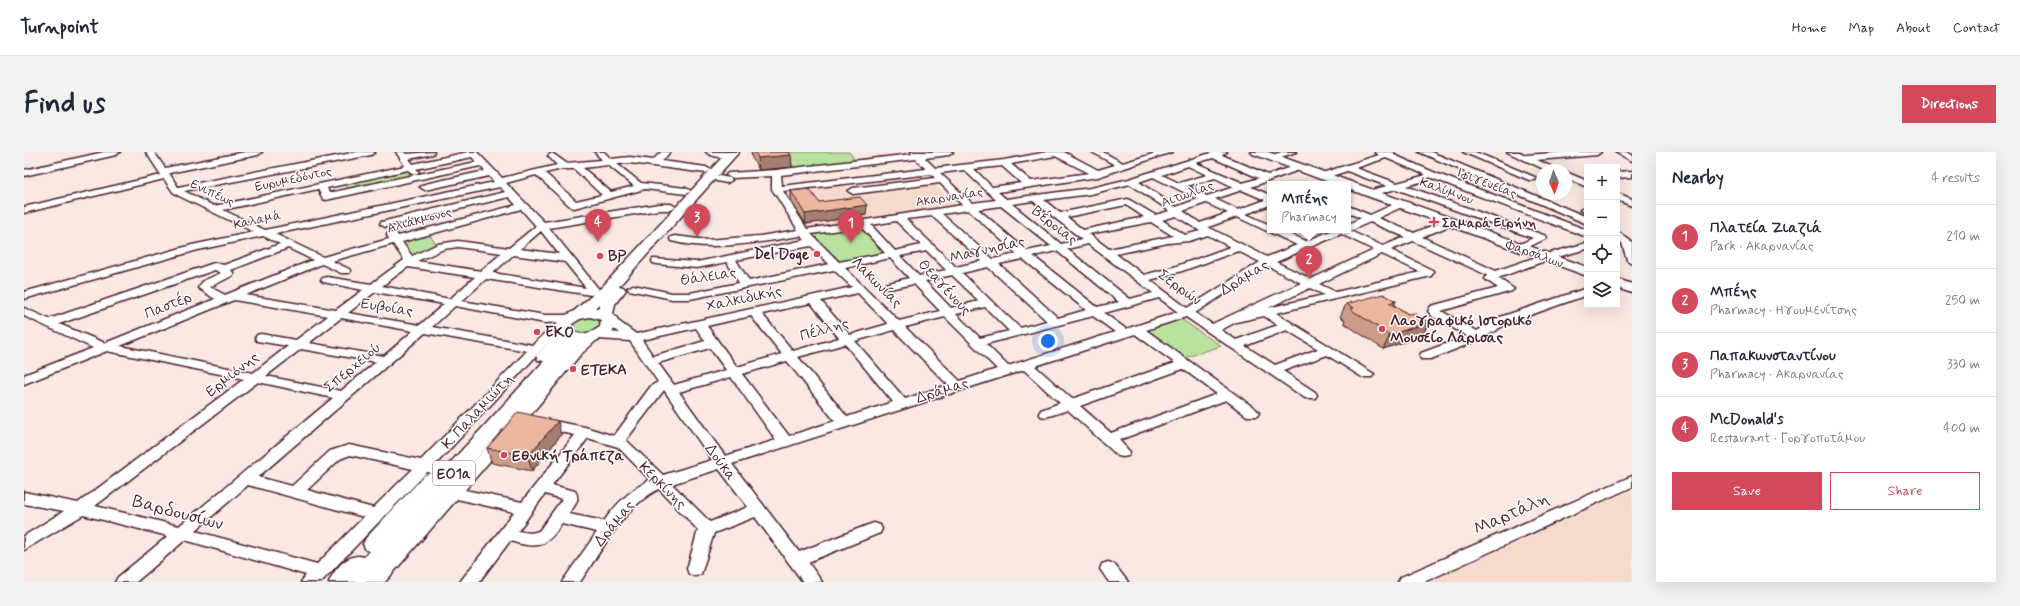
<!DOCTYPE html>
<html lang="en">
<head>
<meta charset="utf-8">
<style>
  :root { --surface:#fff; --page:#f2f2f3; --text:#1f2937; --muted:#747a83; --line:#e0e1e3; --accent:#d1495b }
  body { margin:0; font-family:Mynerve,sans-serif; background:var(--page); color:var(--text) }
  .controls { position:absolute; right:12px; top:12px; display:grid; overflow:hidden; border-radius:0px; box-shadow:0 4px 16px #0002 }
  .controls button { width:36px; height:36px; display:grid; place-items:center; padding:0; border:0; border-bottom:1px solid var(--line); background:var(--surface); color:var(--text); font:20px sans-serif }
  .compass { position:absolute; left:1512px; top:12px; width:36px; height:36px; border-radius:50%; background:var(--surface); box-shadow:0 4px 16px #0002; rotate:177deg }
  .you { position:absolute; left:1024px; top:189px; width:14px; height:14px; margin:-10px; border:3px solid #fff; border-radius:50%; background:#1a73e8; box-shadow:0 0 0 6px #1a73e833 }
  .badge { display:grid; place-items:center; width:26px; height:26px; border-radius:50%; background:var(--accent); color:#fff; font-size:13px; font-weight:700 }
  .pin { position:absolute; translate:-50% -33px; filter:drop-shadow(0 1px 2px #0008) }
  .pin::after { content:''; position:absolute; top:21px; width:14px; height:12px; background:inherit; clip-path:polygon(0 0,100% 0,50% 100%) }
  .popup { position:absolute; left:1243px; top:29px; width:84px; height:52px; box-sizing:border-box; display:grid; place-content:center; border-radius:0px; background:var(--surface); filter:drop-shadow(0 1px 3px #0005); font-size:13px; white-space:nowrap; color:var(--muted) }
  .popup b { font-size:15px; color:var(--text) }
  .popup::after { content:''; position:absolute; left:50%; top:100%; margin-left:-8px; border:8px solid transparent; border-top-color:var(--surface) }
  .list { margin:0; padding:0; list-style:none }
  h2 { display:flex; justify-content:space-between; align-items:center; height:52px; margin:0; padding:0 16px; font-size:17px }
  h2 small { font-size:13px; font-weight:400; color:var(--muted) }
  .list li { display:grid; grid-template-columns:26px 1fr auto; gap:12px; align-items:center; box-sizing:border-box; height:64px; padding:0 16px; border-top:1px solid var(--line) }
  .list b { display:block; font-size:15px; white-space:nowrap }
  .list p { margin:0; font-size:13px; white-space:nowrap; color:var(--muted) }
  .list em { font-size:13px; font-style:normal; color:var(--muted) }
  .actions { display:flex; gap:8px; padding:12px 16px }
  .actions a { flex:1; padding:9px 0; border:1px solid var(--accent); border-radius:0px; text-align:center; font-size:14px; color:var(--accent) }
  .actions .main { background:var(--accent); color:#fff }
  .icon { flex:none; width:22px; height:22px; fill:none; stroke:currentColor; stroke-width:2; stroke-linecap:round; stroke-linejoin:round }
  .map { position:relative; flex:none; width:1608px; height:430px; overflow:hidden; border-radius:0px }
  header { display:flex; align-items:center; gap:24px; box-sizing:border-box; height:56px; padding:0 20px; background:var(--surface); border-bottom:1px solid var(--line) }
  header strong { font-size:19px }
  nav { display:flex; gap:22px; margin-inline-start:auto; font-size:14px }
  .intro { display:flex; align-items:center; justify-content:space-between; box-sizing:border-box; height:96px; padding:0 24px }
  h1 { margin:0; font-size:28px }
  .button { padding:10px 18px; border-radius:0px; background:var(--accent); color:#fff; font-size:14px; font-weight:700 }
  main { display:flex; gap:24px; padding:0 24px }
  aside { flex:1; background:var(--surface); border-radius:0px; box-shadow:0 4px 16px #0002 }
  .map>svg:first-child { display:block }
  .built { fill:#f5dace }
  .green { fill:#b9e29f; stroke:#828065 }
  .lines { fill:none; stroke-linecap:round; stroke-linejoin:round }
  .minor-casing { stroke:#4a1f2b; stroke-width:3 }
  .major-casing { stroke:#4a1f2b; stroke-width:3 }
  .minor { fill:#fff; fill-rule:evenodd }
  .major { fill:#fff; fill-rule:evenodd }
  .wall { fill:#cb9d88; stroke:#4a1f2b }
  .shaded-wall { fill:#a5806f; stroke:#4a1f2b }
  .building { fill:#ecb79e; stroke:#4a1f2b }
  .poi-dot { fill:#d1495b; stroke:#fff; stroke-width:1.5 }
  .labels { text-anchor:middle; stroke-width:3; stroke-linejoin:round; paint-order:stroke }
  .far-street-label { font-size:13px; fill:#4a1f2b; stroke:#fff }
  .far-poi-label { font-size:13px; font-weight:bold; fill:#4a1f2b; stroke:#fff; text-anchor:start }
  .shield { fill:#fff; stroke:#80626b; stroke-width:1 }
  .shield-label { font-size:14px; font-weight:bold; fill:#4a1f2b }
  .street-label { font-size:15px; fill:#4a1f2b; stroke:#fff }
  .poi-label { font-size:15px; font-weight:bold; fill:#4a1f2b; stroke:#fff; text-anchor:start }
  .near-street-label { font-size:18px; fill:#4a1f2b; stroke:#fff }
</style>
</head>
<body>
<header>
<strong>Turnpoint</strong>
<nav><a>Home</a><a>Map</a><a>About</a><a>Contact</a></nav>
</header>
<div class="intro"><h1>Find us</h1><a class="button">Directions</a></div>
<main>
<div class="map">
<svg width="1608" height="430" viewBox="0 0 1608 430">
  <rect width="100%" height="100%" fill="#f9e9e2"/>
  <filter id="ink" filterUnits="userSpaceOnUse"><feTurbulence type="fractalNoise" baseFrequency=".025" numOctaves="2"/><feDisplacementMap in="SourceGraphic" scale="8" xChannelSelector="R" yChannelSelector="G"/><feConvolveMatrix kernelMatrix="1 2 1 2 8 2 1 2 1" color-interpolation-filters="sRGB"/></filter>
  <g filter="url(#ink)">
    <g class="built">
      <path d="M908,30L931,53L779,76L756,39L820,31L827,41Z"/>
      <path d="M1608,338V430H1403Z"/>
    </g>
    <g class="green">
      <path d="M760,0H825L831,8L770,16Z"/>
      <path d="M382,16L389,26L325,40L320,29Z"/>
      <path d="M839,74L864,101L818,111L788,82Z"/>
      <path d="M404,81L414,95L386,104L376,89Z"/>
      <path d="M562,165L573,167L576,173C569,181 557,183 549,177L550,170Z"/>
      <path d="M1157,167L1197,194L1157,207L1119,179Z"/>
    </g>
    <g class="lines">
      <g class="minor-casing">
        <g id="minor">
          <path d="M80,0H96L92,3L0,24V18Z"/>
          <path d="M122,0H130L141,16L221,0H238L234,3L145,21L154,35L333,0H351L347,3L160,39L190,54L381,14L372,0H380L382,2L410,0L409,2L385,7L389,12L444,0H453L478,26L533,13L524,4L528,1L542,11L578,8L571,0H580L587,7L606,5L629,8L637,0H646L638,9L682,15L687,18L682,21L606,11L593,12L617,31L662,36L667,39L662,42L621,37L550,56L547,55L512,23L482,31L520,70L635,52H647L652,55L647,58H635L525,76L573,135L575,137L571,142L567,143L462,127L438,149L521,163H549L551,166L549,169L521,171L431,154L408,175L509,193C517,184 526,175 538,172L544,176L526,189L412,312L422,314L425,318L422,322L417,323L403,320L297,430H277L282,423L161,388L112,430H91L94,425L144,384L59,363L0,398V384L40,359L0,352V340L54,351L220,227L83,199L0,232V223L69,196L0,164V156L25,167L187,112L191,111L200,113L256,92L239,84L174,98L0,147V140L168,93L230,80L155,44L149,40L140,27L0,61V55L137,23ZM448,5L452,10L305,41L303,36L384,18L390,23L395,20L392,17ZM584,13L610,34L587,40L559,16ZM456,14L461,19L401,32L396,35L401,38L465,24L470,30L241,78L199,58L294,37L299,47L302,48ZM538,17H550L578,43L552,49L521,21ZM476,35L481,40L357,70L356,72L361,75L485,45L492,53L374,84L372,81H364L363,83L365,87L299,105L251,82ZM497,57L512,74L485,96L434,89L414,92L388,104L378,90ZM517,79L535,102L496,97ZM369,92L380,108L347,132L303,125L299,126L297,128L299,130L339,138L312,158L222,143L298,112L317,121H325L327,119L325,117L308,109ZM434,95L478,101L457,119L393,109L420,97ZM264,96L289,108L201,143L186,135L208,124L210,122L207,118ZM489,103L541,110L562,136L469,121ZM384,115L451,125L426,147L358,134ZM191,118L197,121L179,129L174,136L191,147L81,191L35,172ZM351,140L420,152L396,173L324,161ZM210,148L304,164L272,188L237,182L233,183L231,186L233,189L264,194L229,221L96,194ZM317,166L389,179L360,204L285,191ZM401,181L503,199L397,308L325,293L306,299L268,334L234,325ZM277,197L352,210L317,239L242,224ZM234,230L309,246L155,374L71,354ZM326,303L389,317L349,356L283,338L316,307ZM224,333L340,365L293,412L171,379Z"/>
          <path d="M682,0H704L710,3C705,8 687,5 682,0Z"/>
          <path d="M887,0H929L925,3L901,6L911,16L980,8L1023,0H1040L1074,18L1091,13L1068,0H1079L1099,11L1135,0H1148L1074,25L974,40L982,47L1067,36L1105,27L1190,0H1203L1198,3L1244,23L1275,12L1278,13V17L1227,35L1246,43V53L1222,62L1246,73V78H1257L1282,89L1309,78H1324V72L1337,66L1324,61V54L1346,63L1377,49L1382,52L1380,54L1354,66L1390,81L1422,68H1430L1431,70L1430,72L1398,85L1472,119L1518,103L1563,91V97L1526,107L1474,126L1490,137L1488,139L1417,159L1453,179L1476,165L1563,136V143L1484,171L1457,187L1407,207H1397L1396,204L1397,201L1443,184L1408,164L1404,159L1407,154L1474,136L1461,127L1463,123L1389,89L1367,98L1408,118L1410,120L1407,124L1252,161L1350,222L1348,225H1338L1303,203L1259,219L1291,240L1293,243L1291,246H1281L1162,165L1122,178L1233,258L1235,261L1233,264H1223L1202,248L1095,288L1106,300L1104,304L1099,305L1094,304L1044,258L1022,265L1017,264L1015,261L1017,258L1036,251L1000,218L708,312L775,400L844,373L850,371L856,373L858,377L856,381L784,410L798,430H779L731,365L690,381L677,422L671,424L665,422L663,417L674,378L635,337C598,356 579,397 556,430H538L573,380L538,372C521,396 514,397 486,389L455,430H436L490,360L433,347L361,430H342L471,286L476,284L481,286L483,289L441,338L498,350L551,283L514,275L512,272L514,269L519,267L561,275L590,284L627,234L634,230L606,189L574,187L556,203L494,278H484L482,275C491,260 555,186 567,181C576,178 586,180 595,181L580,169L582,166H590L612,182L828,135L810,118L666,147H648L605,138L603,136L609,133L648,141H666L715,131L703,110L673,116L633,112L629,111L628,109L629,107L673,110L781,88L777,84C735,90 689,100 647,89L646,87L647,85L651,84L683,88L736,84L774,78L748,37V24L707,26L702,23L704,21L752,18L888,2ZM1031,4L1065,21L1007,29L987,12ZM1189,6L1235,26L1219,31L1172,11ZM892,7L902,17L758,34L757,23ZM978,14L997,31L968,35L950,17ZM1164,14L1183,23L1155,31L1138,23ZM940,18L972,48L948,51L916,21ZM907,22L911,26L829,36L824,39L829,42L916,31L938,53L783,77L759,39ZM1129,25L1174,47L1152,55L1115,30ZM1191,26L1210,35L1183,44L1163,34ZM1106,32L1146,59L1131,63L1104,47L1036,61L1020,48L1067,42ZM1218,38L1241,48L1214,58L1191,47ZM1009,49L1058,87L1037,92L988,52ZM1182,51L1204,61L1176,71L1159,59ZM1102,53L1120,65L1059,78L1043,65ZM977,54L1027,94L1003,99L954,57ZM944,58L993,102L969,107L918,62ZM908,64L958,109L932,115L882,67ZM1152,64L1176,79L1161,83L1138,68ZM1213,65L1273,93L1243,105L1184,75ZM872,69L897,93L871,99L847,73ZM1127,70L1149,84L1085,97L1065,82ZM1346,70L1381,85L1359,94L1326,79ZM837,75L861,101L815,110L787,82ZM1317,82L1350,98L1287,127L1252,110ZM1184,83L1206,95L1150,115L1120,123L1092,102L1144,91L1165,89ZM1064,92L1129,141L1106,147L1043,97ZM787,94L805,112L725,129L712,108ZM903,99L922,118L895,124L876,104ZM1033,99L1095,150L1073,155L1009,104ZM1214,99L1236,110L1163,156L1126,128L1158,119ZM1358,102L1396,120L1312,140L1295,132ZM866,106L885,126L861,132L859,134L861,136L865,137L890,132L916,159L875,169L821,116ZM999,107L1062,158L1034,166L975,112ZM1244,114L1277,131L1188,172L1171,161ZM964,115L1023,169L996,176L938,121ZM928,123L955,149L927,156L901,129ZM1286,136L1300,143L1244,156ZM834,141L864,172L826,183L797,149ZM1135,146L1154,160L1102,177L1080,161ZM787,151L815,186L769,199L738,162ZM961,155L985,179L956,186L932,162ZM727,164L758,202L713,215L683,174ZM1069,164L1091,180L984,214L962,192ZM1240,164L1254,173L1212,188L1197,178L1212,170ZM921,165L973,217L936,229L881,175ZM672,176L681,189L629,204L618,188ZM870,178L924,233L881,247L831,189ZM1263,178L1294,197L1251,213L1221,194ZM1111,182L1151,211L1048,247L1011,214ZM821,192L869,250L823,265L774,205ZM686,196L702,218L650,233L634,211ZM763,209L811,269L765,284L718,222ZM1159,217L1193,242L1087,281L1056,254ZM707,225L752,288L701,304L655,240ZM640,238L688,308L639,323L602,288ZM564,286L594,295L626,328C606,338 593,351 580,369L545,362C550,354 557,348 551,339L528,333ZM695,317L724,355L686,370L648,332ZM521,342L538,347L515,379L507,381L494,379Z"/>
          <path d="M1257,0H1272L1248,8L1244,5Z"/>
          <path d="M1351,0H1370V3L1414,22L1563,78V85L1405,25L1404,28L1382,34L1522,84L1523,86L1496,99L1492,98L1491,96L1492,94L1509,86L1372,37L1347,44L1344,43V39L1363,34L1323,19L1298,27L1293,24L1295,22L1355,3ZM1362,6L1402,23L1373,31L1332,16Z"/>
          <path d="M1395,0H1407L1563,65V72Z"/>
          <path d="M1439,0H1451L1513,26L1511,28H1505Z"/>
          <path d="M1483,0H1495L1502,3L1542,0H1577L1573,3L1513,8L1535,18H1522Z"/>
          <path d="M1591,0H1602L1608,3V9Z"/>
          <path d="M1608,19V25L1593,26V20Z"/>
          <path d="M1542,20L1563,29V35L1542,26Z"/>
          <path d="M695,24L706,26L708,28L703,31L692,29L690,27Z"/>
          <path d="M1593,41L1608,47V54L1593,48Z"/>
          <path d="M1561,55H1563V61L1556,58Z"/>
          <path d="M1593,79L1608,90V111L1603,108L1598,91L1593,87Z"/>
          <path d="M1608,324V335L1400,430H1374L1377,425Z"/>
          <path d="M1084,410L1090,412L1104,430H1085L1076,417L1078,412Z"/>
        </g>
      </g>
      <g class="major-casing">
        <g id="major">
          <path d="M703,0H715L595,134L599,135L602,138L591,152L589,162L593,166C593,184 579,186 565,191C557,193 550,199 543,204L344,430H305C311,417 324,400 340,405L346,399L342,398L339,392L342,386L401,323L408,321L415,323L520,209L514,208L512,204L525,190L531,179L534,167L550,159L579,134ZM575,152V156H571ZM566,165L577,168L576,175C567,181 556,185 547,178L548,172L556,167Z"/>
          <path d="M1227,0H1244L1563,115V124L1324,37V32H1310L1229,2Z"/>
          <path d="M1593,127L1608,132V141L1593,136Z"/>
        </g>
      </g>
      <use href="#minor" class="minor"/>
      <use href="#major" class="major"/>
    </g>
    <g class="wall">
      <path d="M727,0H765L768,15L735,18L728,6Z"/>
      <path d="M767,39L795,50L842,63L782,72L767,49Z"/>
      <path d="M1372,149L1370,153L1384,162L1405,170L1398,184L1359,197L1320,171L1321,168L1316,165L1322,152Z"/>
      <path d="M537,283L508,319L468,311L463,296Z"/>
    </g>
    <g class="shaded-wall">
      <path d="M767,3L768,15L735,18L734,6Z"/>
      <path d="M843,53L842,63L782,72L781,62Z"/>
      <path d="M1372,149L1365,163V151Z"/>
      <path d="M1405,170L1398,184L1359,197L1366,183Z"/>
      <path d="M534,269L537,283L508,319L504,304Z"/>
    </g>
    <g class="building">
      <path d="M731,0H765L767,3L734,6Z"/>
      <path d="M785,37L795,50L836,45L843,53L781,62L767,39Z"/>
      <path d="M1359,142L1372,149L1365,151L1384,162L1390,161L1405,170L1366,183L1326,157L1330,156L1322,152Z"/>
      <path d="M494,260L534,269L504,304L463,296Z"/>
    </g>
  </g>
  <g class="poi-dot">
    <path d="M1408 64h4v4h4v4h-4v4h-4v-4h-4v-4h4z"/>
    <circle cx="793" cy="102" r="4"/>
    <circle cx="576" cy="104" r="4"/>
    <circle cx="1358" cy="177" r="4"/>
    <circle cx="513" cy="180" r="4"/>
    <circle cx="549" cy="217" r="4"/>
    <circle cx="480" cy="303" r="4"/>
  </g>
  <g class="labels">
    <g class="far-street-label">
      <text transform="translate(269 26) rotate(-12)" y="5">Ευρυμεδόντος</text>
      <text transform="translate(1463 30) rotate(21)" y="5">Ιφιγενείας</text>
      <text transform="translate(1423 38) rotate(20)" y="5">Καλύμνου</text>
      <text transform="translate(189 40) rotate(25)" y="5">Ενιπέως</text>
      <text transform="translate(1163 41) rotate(-20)" y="5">Αιτωλίας</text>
      <text transform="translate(925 44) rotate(-9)" y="5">Ακαρνανίας</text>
      <text transform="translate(233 67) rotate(-12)" y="5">Καλαμά</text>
      <text transform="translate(395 67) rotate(-15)" y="5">Αλιάκμονος</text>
      <text transform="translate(1511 101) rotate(20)" y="5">Φαρσάλων</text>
    </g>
    <g class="far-poi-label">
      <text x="1418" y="75">Σαμαρά Ειρήνη</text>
    </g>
    <rect class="shield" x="409" y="309" width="42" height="24" rx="3"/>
    <g class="shield-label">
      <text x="430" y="326">ΕΟ1α</text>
    </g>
    <g class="street-label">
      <text transform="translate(1031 73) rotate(38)" y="5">Βέροιας</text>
      <text transform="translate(963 97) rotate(-13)" y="5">Μαγνησίας</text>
      <text transform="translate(684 124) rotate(-9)" y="5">Θάλειας</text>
      <text transform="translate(1220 125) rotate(-32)" y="5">Δράμας</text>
      <text transform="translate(853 130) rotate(45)" y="5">Λακωνίας</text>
      <text transform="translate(921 135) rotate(47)" y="5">Θεαγένους</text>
      <text transform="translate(1156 135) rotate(36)" y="5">Σερρών</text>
      <text transform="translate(720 146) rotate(-12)" y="5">Χαλκιδικής</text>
      <text transform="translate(144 153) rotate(-22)" y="5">Παστέρ</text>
      <text transform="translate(363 155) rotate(9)" y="5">Ευβοίας</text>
      <text transform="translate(800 177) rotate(-16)" y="5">Πέλλης</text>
      <text transform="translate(328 215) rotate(-40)" y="5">Σπερχειού</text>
      <text transform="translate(208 222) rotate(-38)" y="5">Ερμιόνης</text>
      <text transform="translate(918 238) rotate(-18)" y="5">Δράμας</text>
      <text transform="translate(453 259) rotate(-47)" y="5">Κ. Παλαμιώτη</text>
      <text transform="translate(697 310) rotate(54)" y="5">Δούκα</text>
      <text transform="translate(639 333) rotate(45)" y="5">Κερκίνης</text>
      <text transform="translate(590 371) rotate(-51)" y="5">Δράμας</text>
    </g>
    <g class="poi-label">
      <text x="785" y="107" text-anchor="end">Del Doge</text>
      <text x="584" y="109">BP</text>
      <text x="1366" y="173">Λαογραφικό Ιστορικό<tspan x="1366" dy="17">Μουσείο Λάρισας</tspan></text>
      <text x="521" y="185">EKO</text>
      <text x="557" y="222">ΕΤΕΚΑ</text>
      <text x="488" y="308">Εθνική Τράπεζα</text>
    </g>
    <g class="near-street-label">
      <text transform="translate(154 360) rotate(15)" y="6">Βαρδουσίων</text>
      <text transform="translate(1487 361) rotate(-24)" y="6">Μαρτάλη</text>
    </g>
  </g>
</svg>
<div class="controls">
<button>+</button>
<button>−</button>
<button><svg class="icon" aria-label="locate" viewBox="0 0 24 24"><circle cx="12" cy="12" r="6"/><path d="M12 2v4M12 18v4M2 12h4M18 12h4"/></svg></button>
<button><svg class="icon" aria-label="layers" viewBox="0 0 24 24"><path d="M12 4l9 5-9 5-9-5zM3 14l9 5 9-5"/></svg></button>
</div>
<svg class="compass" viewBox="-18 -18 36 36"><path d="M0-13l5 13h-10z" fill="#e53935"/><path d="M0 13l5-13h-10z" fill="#747a83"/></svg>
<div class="you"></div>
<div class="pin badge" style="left:827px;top:91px">1</div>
<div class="pin badge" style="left:1285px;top:127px">2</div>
<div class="popup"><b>Μπέης</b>Pharmacy</div>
<div class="pin badge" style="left:673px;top:85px">3</div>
<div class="pin badge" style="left:574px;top:90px">4</div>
</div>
<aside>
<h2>Nearby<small>4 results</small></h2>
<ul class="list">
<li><span class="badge">1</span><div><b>Πλατεία Ζιαζιά</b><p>Park · Ακαρνανίας</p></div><em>210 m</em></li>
<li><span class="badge">2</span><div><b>Μπέης</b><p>Pharmacy · Ηγουμενίτσης</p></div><em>250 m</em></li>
<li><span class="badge">3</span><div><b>Παπακωνσταντίνου</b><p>Pharmacy · Ακαρνανίας</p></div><em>330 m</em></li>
<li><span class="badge">4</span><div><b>McDonald's</b><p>Restaurant · Γοργοποτάμου</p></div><em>400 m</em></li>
</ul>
<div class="actions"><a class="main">Save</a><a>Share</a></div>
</aside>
</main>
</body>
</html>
